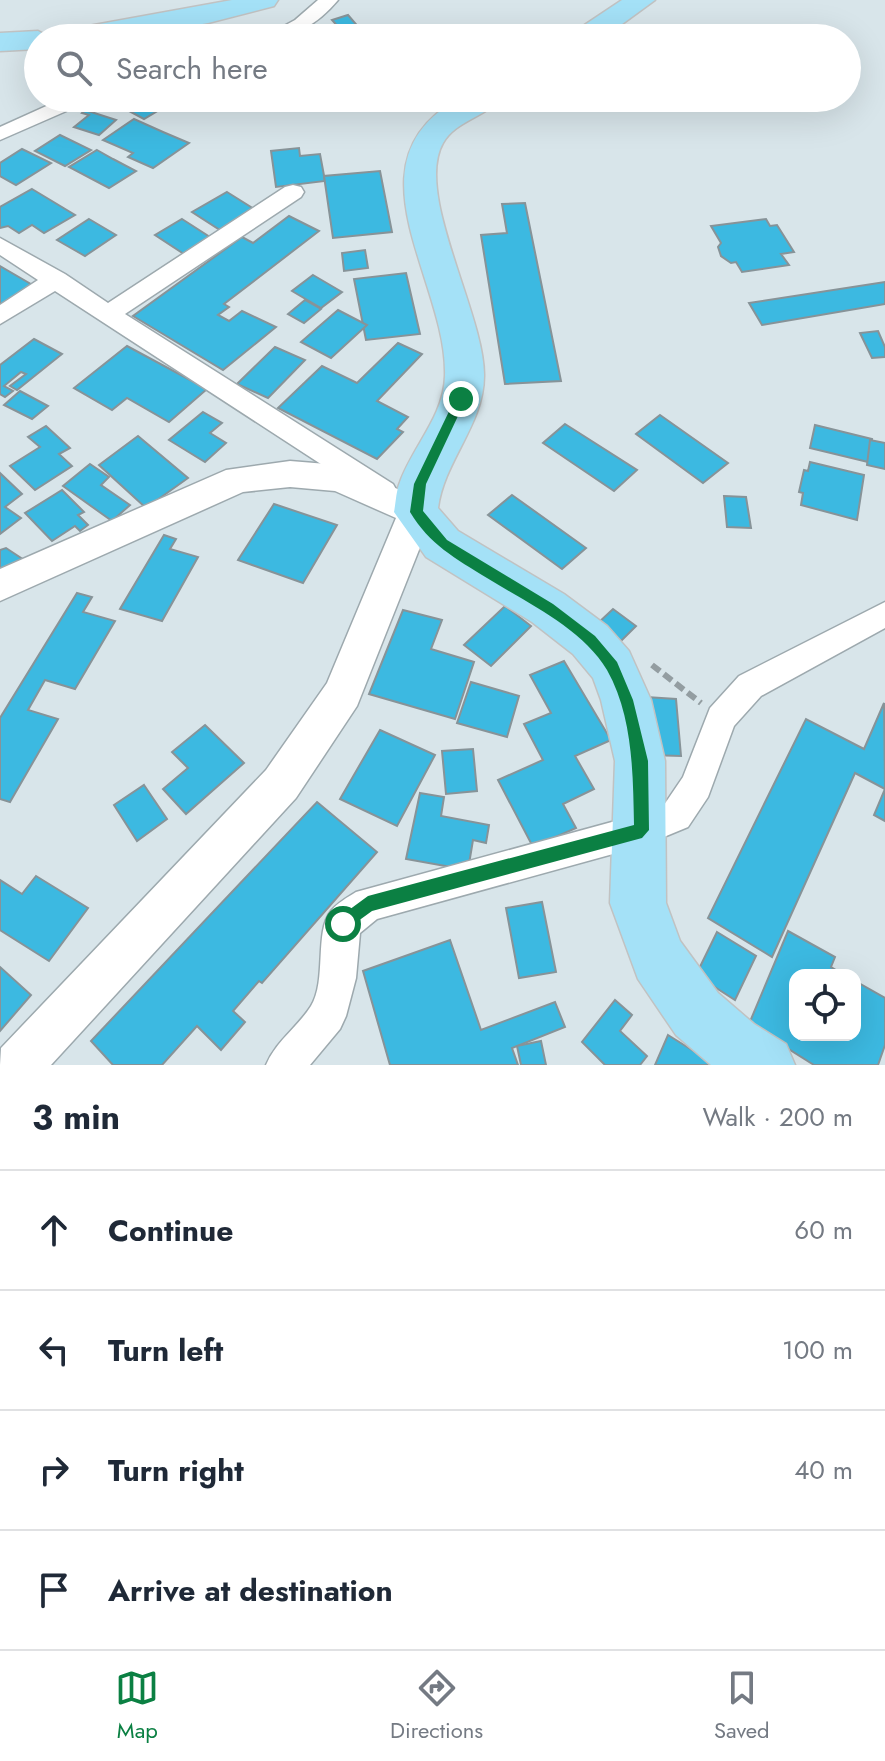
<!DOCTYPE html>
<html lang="en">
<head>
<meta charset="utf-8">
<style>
  :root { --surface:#fff; --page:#f6f6f7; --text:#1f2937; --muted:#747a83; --line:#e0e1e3; --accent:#0b8043 }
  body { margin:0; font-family:Jost,sans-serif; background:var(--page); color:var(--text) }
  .controls { position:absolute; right:24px; bottom:24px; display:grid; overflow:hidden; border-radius:16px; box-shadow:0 8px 32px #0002 }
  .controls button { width:72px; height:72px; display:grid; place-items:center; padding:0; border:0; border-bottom:2px solid var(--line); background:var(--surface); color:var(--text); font:40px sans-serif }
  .stop { position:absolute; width:24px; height:24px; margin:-18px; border:6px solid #0b8043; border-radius:50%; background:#fff }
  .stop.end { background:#0b8043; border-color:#fff; box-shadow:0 2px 8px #0008 }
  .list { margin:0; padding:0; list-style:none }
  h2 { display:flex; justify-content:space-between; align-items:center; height:104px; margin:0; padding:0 32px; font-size:34px }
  h2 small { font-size:26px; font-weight:400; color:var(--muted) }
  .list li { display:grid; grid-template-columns:52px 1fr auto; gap:24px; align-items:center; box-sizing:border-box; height:120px; padding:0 32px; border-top:2px solid var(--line) }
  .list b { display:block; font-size:30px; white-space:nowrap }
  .list em { font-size:26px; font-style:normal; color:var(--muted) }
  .icon { flex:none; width:44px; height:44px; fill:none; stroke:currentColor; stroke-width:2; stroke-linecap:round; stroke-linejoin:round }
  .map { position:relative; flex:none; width:885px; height:1065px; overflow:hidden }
  .search { position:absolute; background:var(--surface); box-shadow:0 8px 32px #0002; left:24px; right:24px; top:24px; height:88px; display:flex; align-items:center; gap:20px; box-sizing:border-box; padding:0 28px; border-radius:44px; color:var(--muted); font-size:30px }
  .sheet { height:584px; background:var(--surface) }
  nav { display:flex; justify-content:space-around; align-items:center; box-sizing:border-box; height:112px; border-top:2px solid var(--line); background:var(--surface); font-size:22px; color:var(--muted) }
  nav a { display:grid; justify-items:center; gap:4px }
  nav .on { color:var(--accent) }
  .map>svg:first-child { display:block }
  .building { fill:#3cb9e1; stroke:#879398; stroke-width:2 }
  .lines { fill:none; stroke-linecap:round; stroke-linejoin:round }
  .minor-casing { stroke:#9da9ae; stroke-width:3 }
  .tertiary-casing { stroke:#9da9ae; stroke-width:3 }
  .primary-casing { stroke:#c1c2c2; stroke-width:3 }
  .path { stroke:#939da1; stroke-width:6; stroke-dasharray:10 5; stroke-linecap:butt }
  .minor { fill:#fff; fill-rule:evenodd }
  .tertiary { fill:#fff; fill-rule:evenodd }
  .primary { fill:#a4e1f7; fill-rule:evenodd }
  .route { fill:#0b8043 }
</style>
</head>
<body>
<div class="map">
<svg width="885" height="1065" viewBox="0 0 885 1065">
  <rect width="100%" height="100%" fill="#d8e5ea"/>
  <g class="building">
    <path d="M348,15L367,37L348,38L332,20Z"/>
    <path d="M127,98H179L144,119L116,104Z"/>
    <path d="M85,110L116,120L99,135L74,127L89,115L82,113Z"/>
    <path d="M134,119L163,132L189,143L153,168L128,157L133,153L103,140Z"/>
    <path d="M60,135L91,150L65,166L35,151Z"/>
    <path d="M299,148L300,156L320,154L325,181L276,187L271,151Z"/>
    <path d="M22,149L51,163L16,185L0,176V163Z"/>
    <path d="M97,150L113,159L136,171L109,188L69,167Z"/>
    <path d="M380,171L392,232L333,238L324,176Z"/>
    <path d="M32,189L75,215L44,233L32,225L19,233L8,226L0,228V207Z"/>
    <path d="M227,192L254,209L220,230L192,212Z"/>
    <path d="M525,203L561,381L505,384L481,235L507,233L502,204Z"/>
    <path d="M289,216L319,231L224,304L229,307L218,315L229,321L242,311L276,327L223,370L133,316L242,237L253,243Z"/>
    <path d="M89,219L116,235L85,256L57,240Z"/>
    <path d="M182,219L213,239L187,256L155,235Z"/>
    <path d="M766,219L770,226L777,225L794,252L781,254L789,265L742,272L736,262L731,263L721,256L718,247L721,243L711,226Z"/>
    <path d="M365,250L368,268L344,271L342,253Z"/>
    <path d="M0,266L36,287L0,312Z"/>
    <path d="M406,273L420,334L366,340L354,279Z"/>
    <path d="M313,275L342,292L321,308L292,291Z"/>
    <path d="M885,282V304L762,325L749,303Z"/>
    <path d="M305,300L321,309L304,323L288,314Z"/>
    <path d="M338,310L367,325L331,358L301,342Z"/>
    <path d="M878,331L885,347V357L872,358L860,333Z"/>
    <path d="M34,339L62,354L17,390L10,386L26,374L21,372L4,386L13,391L5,397L0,394V365Z"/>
    <path d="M398,343L422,354L377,401L408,417L397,429L403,432L377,459L278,408L322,366L357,383Z"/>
    <path d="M127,346L207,389L169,422L127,398L112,410L74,388Z"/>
    <path d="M275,347L305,360L268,398L237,384Z"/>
    <path d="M20,391L48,406L32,419L4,405Z"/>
    <path d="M203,412L222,423L210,433L226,443L205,462L169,440Z"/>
    <path d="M660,415L728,463L703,483L636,434Z"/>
    <path d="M565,424L637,470L614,491L543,443Z"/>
    <path d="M815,425L872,439L868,462L810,448Z"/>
    <path d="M46,426L70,448L59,454L72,466L35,490L10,466L40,447L28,437Z"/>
    <path d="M138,436L188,478L146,508L99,465Z"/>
    <path d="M870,440L885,443V469L867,465Z"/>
    <path d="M810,462L864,475L857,520L801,505L803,493L799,492L804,470L808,471Z"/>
    <path d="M90,464L109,477L101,485L130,505L112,521L63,486Z"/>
    <path d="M0,473L22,494L5,507L21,518L0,534Z"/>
    <path d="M62,490L84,512L78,515L88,525L80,531L75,526L52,541L25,513Z"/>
    <path d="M512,495L586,548L562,569L488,515Z"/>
    <path d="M724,496L746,497L751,528L727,527Z"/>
    <path d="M274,504L337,525L303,583L238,560Z"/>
    <path d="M164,535L176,539L170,549L198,557L162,621L120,609Z"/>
    <path d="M6,548L24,560L0,574V550Z"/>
    <path d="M77,593L92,597L83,612L115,621L75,689L45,680L28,710L58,719L10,802L0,799V718Z"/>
    <path d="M505,606L531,626L491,666L464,645Z"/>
    <path d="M613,609L636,626L618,644L595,626Z"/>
    <path d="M403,610L442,620L431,649L474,662L455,719L369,694Z"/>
    <path d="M564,661L611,740L575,756L594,789L563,804L576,828L533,847L498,780L543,760L524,724L551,713L530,675Z"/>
    <path d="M471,682L519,696L507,737L457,723Z"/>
    <path d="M646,697L676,699L681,756L649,755Z"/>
    <path d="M884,703L885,789L855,773L772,957L708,918L806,719L864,749Z"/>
    <path d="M205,725L244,763L186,814L163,789L188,768L172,752Z"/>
    <path d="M380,730L435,755L397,826L340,799Z"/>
    <path d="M473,749L477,791L446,794L442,751Z"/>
    <path d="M144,785L167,819L137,841L114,805Z"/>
    <path d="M885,789V821L874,815Z"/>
    <path d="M420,793L444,797L441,816L489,825L486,843L473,840L468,870L406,859Z"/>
    <path d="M317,802L377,852L262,983L259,981L233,1011L245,1022L221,1050L197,1026L162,1065H113L91,1041Z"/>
    <path d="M36,876L88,908L49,961L0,930V880L22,894Z"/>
    <path d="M542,902L556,972L519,978L506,908Z"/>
    <path d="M788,931L835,957L831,967L844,975H795V1035H855V981L885,998V1045L878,1065H814L749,1024Z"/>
    <path d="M717,932L756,956L735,1000L696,975Z"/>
    <path d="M450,940L481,1030L555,1002L565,1027L512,1048L518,1065H390L363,971Z"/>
    <path d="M0,967L31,995L0,1031Z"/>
    <path d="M615,1000L632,1015L620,1031L647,1056L640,1065H605L582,1042Z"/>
    <path d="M668,1035L716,1065H655Z"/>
    <path d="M541,1041L546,1065H521L517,1046Z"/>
  </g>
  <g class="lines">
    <g class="minor-casing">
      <g id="minor">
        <path d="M318,0H338C317,25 294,38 262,38L295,20Z"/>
        <path d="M64,98H90L87,102L0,140V127Z"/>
        <path d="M293,185L301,187L304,192L301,197L125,314L393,484L397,491L393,498L383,502L373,498L55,291L0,324V305L38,280L0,255V238L65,274L108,303L285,187Z"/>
        <path d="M885,602V628L761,696L734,726L708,797L688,827L642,846L377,919L360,933L356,978L346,1016L340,1029L310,1065H266C276,1041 297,1028 311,1006C327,980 314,932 331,911C337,903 348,897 356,892L641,814L664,805L683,777L710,708L739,676Z"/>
      </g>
    </g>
    <g class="tertiary-casing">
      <path id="tertiary" d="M290,461L339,465L429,502L434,512L357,706L296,798L51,1065H0L1,1048L266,770L327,683L396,518L335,491L290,487L243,492L0,601V569L226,470Z"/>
    </g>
    <g class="primary-casing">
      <g id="primary">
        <path d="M232,0H278L274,6L208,23L123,38H58L62,32L72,29Z"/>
        <path d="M622,0H655L603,38H570L574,32Z"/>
        <path d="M38,31L51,38H38V49L0,51V33Z"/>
        <path d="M460,98H500C487,117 456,120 443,143C414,194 485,315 484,376C484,424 444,461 438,508L458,531L564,594L607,626L629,651L651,700L665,761L666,903L680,941L718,993L754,1024L786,1044L795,1065H711L676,1035L638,979L610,903L615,761L601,700L593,678L573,654L532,622L426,557L394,512C396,502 396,491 400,482C413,446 444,416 445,376C448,281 342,162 460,98Z"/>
      </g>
    </g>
    <path class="path" d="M652,665L701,703"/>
    <use href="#minor" class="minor"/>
    <use href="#tertiary" class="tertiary"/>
    <use href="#primary" class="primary"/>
  </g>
  <path class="route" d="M461,395L466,399L426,484L423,511L447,540L553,604L595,636L617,662L633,700L648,761L649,830L642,838L372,911L343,932L338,929L335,924L338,918L368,896L634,825C633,774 633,716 607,670C582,628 527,603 487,578C456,559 429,544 410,512L414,484L455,399Z"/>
</svg>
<div class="controls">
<button><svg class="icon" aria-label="locate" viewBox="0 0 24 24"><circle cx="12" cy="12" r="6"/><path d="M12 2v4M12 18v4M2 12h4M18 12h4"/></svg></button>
</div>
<div class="stop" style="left:343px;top:924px"></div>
<div class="stop end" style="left:461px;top:399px"></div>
<div class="search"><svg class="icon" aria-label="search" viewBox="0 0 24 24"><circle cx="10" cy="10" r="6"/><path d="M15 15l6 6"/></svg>Search here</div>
</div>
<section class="sheet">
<h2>3 min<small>Walk · 200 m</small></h2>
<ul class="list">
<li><svg class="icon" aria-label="ahead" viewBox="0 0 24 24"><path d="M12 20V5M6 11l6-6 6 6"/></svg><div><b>Continue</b></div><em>60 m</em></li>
<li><svg class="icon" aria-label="left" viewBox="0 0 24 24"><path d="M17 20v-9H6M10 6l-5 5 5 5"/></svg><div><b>Turn left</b></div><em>100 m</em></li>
<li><svg class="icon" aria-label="right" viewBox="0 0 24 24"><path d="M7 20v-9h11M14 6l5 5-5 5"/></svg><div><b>Turn right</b></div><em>40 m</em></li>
<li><svg class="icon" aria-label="arrive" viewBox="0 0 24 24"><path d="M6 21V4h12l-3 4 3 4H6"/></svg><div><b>Arrive at destination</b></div></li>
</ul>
</section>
<nav>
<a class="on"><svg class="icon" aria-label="map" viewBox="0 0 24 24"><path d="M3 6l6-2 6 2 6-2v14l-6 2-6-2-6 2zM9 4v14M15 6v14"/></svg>Map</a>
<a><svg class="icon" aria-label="directions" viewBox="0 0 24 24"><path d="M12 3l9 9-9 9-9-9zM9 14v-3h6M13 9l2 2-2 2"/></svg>Directions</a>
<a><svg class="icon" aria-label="saved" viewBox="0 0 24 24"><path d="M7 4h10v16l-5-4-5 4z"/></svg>Saved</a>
</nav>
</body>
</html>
